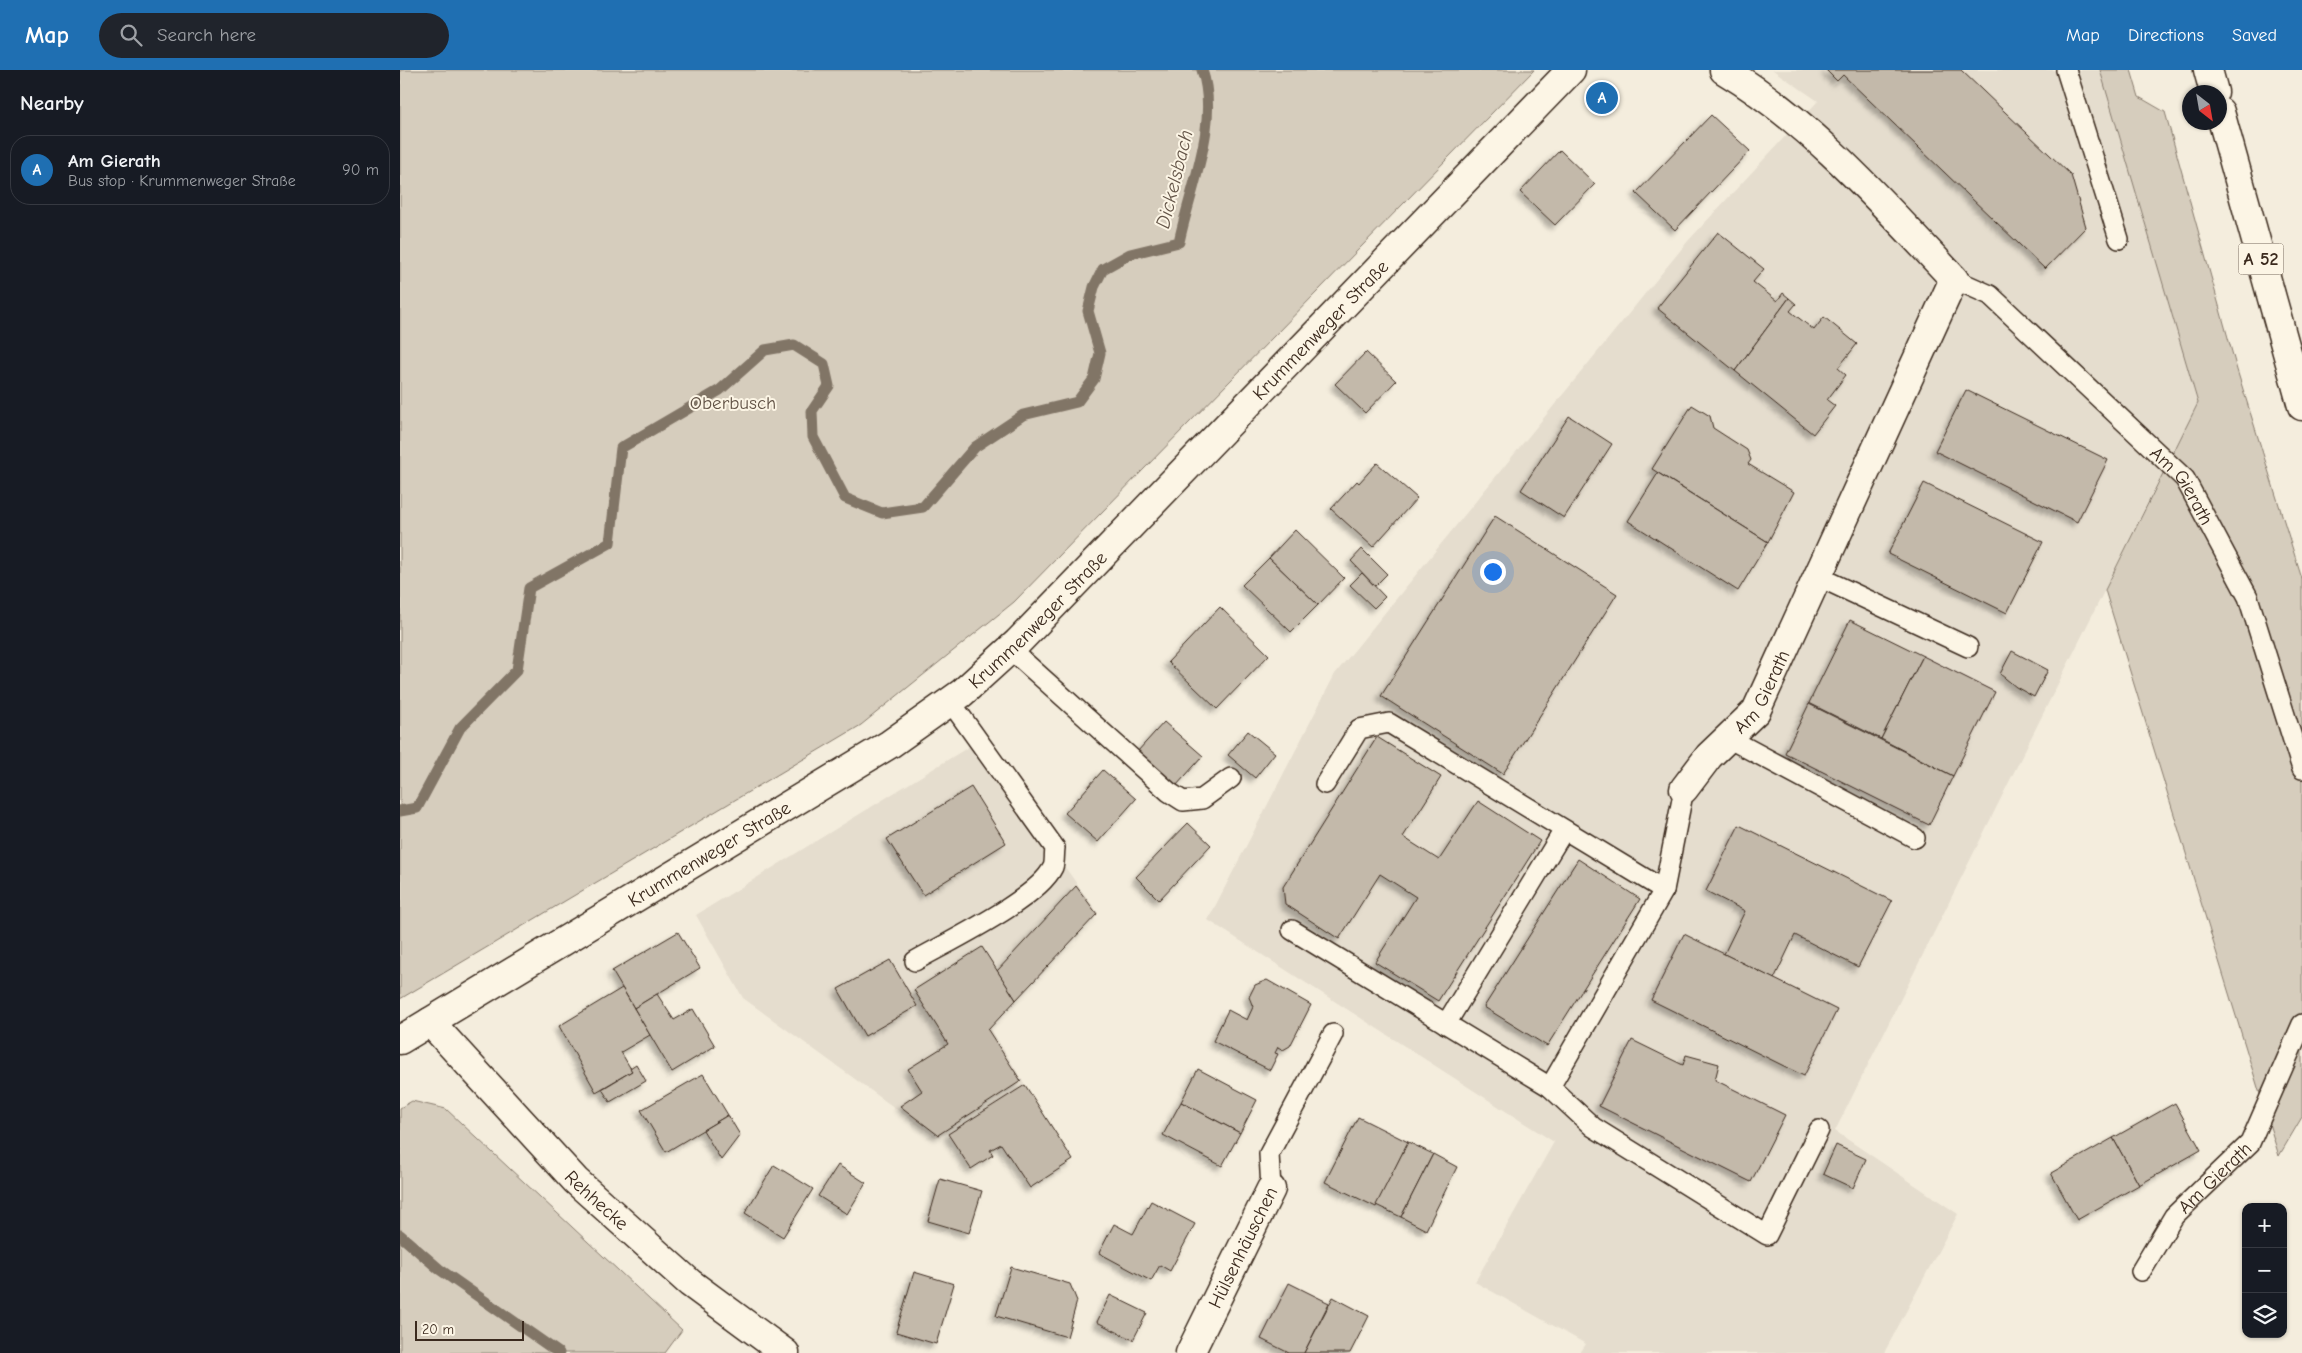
<!DOCTYPE html>
<html lang="en">
<head>
<meta charset="utf-8">
<style>
  :root { --surface:#171b24; --page:#20242c; --text:#f1f3f6; --muted:#9ea1a6; --line:#363941; --accent:#1f6fb2 }
  body { margin:0; font-family:"Comic Neue",sans-serif; background:var(--page); color:var(--text) }
  .controls { position:absolute; right:15px; bottom:15px; display:grid; overflow:hidden; border-radius:10px; box-shadow:0 1px 4px #0004 }
  .controls button { width:45px; height:45px; display:grid; place-items:center; padding:0; border:0; border-bottom:1px solid var(--line); background:var(--surface); color:var(--text); font:25px sans-serif }
  .compass { position:absolute; left:1782px; top:15px; width:45px; height:45px; border-radius:50%; background:var(--surface); box-shadow:0 1px 4px #0004; rotate:149deg }
  .scale { position:absolute; left:15px; bottom:12px; width:109px; box-sizing:border-box; padding-left:5px; border:2px solid #3b2a1e; border-top:0; font-size:14px; line-height:18px; white-space:nowrap; color:#3b2a1e; -webkit-text-stroke:4px #fcf5e5; paint-order:stroke }
  .you { position:absolute; left:1092px; top:501px; width:18px; height:18px; margin:-12px; border:4px solid #fff; border-radius:50%; background:#1a73e8; box-shadow:0 0 0 8px #1a73e833 }
  .badge { display:grid; place-items:center; width:32px; height:32px; border-radius:50%; background:var(--accent); color:#fff; font-size:16px; font-weight:700 }
  .pin { position:absolute; translate:-50% -50%; border:2px solid #fff; box-shadow:0 1px 5px #0006 }
  .list { margin:0; padding:0; list-style:none }
  h2 { display:flex; justify-content:space-between; align-items:center; height:65px; margin:0; padding:0 20px; font-size:21px }
  h2 small { font-size:16px; font-weight:400; color:var(--muted) }
  .list li { display:grid; grid-template-columns:32px 1fr auto; gap:15px; align-items:center; box-sizing:border-box; height:70px; margin:0 10px 10px; padding:0 10px; border:1px solid var(--line); border-radius:20px }
  .list b { display:block; font-size:19px; white-space:nowrap }
  .list p { margin:0; font-size:16px; white-space:nowrap; color:var(--muted) }
  .list em { font-size:16px; font-style:normal; color:var(--muted) }
  .icon { flex:none; width:28px; height:28px; fill:none; stroke:currentColor; stroke-width:2; stroke-linecap:round; stroke-linejoin:round }
  .map { position:relative; flex:none; width:1902px; height:1283px; overflow:hidden }
  header { display:flex; align-items:center; gap:30px; box-sizing:border-box; height:70px; padding:0 25px; background:var(--accent); color:#fff }
  header strong { font-size:24px }
  nav { display:flex; gap:28px; margin-inline-start:auto; font-size:18px }
  .search { width:350px; height:45px; background:var(--page); display:flex; align-items:center; gap:12px; box-sizing:border-box; padding:0 18px; border-radius:28px; color:var(--muted); font-size:19px }
  main { display:flex }
  aside { flex:1; background:var(--surface) }
  .map>svg:first-child { display:block }
  .built { fill:#e5ddce }
  .green { fill:#d6cdbd; stroke:#887c6e }
  .lines { fill:none; stroke-linecap:round; stroke-linejoin:round }
  .stream { stroke:#817466; stroke-width:11 }
  .building { fill:#c3b9aa; stroke:#3b2a1e; filter:url(#shadow) }
  .lane-casing { stroke:#3b2a1e; stroke-width:22 }
  .street-casing { stroke:#3b2a1e; stroke-width:31 }
  .secondary-casing { stroke:#3b2a1e; stroke-width:31 }
  .highway-casing { stroke:#3b2a1e; stroke-width:31 }
  .lane { stroke:#fcf5e5; stroke-width:19 }
  .street { stroke:#fcf5e5; stroke-width:28 }
  .secondary { stroke:#fcf5e5; stroke-width:28 }
  .highway { stroke:#fcf5e5; stroke-width:28 }
  .labels { text-anchor:middle; stroke-width:4; stroke-linejoin:round; paint-order:stroke }
  .shield { fill:#fcf5e5; stroke:#75675a; stroke-width:1 }
  .shield-label { font-size:18px; font-weight:bold; fill:#3b2a1e }
  .street-label { font-size:19px; fill:#3b2a1e; stroke:#fcf5e5 }
  .park-label { font-size:19px; fill:#625346; stroke:#fcf5e5 }
  .water-label { font-size:20px; font-style:italic; fill:#645548; stroke:#fcf5e5 }
</style>
</head>
<body>
<header>
<strong>Map</strong>
<div class="search"><svg class="icon" aria-label="search" viewBox="0 0 24 24"><circle cx="10" cy="10" r="6"/><path d="M15 15l6 6"/></svg>Search here</div>
<nav><a>Map</a><a>Directions</a><a>Saved</a></nav>
</header>
<main>
<aside>
<h2>Nearby<small></small></h2>
<ul class="list">
<li><span class="badge">A</span><div><b>Am Gierath</b><p>Bus stop · Krummenweger Straße</p></div><em>90 m</em></li>
</ul>
</aside>
<div class="map">
<svg width="1902" height="1283" viewBox="0 0 1902 1283">
  <defs>
    <filter id="shadow"><feDropShadow dx="-4.5" dy="4.5" stdDeviation="2.5" flood-color="#0004"/></filter>
  </defs>
  <rect width="100%" height="100%" fill="#f4eddd"/>
  <filter id="ink" filterUnits="userSpaceOnUse"><feTurbulence type="fractalNoise" baseFrequency=".02" numOctaves="2"/><feDisplacementMap in="SourceGraphic" scale="10" xChannelSelector="R" yChannelSelector="G"/><feConvolveMatrix kernelMatrix="1 2 1 2 8 2 1 2 1" color-interpolation-filters="sRGB"/></filter>
  <g filter="url(#ink)">
    <g class="built">
      <path d="M1373,0H1700L1798,333L1435,1061L1558,1144L1484,1283H1180L1186,1274L1075,1212L1154,1072L808,850L935,604L1288,171L1418,31Z"/>
      <path d="M575,673L698,843L590,957L625,1015L548,1064L535,1067L343,928L296,845Z"/>
    </g>
    <g class="green">
      <path d="M0,0H1134L614,532L461,655L0,929Z"/>
      <path d="M1700,0H1731L1739,27L1765,42L1837,300L1902,509V1047L1879,1086L1705,520L1798,333Z"/>
      <path d="M12,1031L46,1039L282,1260L265,1283H0V1038Z"/>
    </g>
    <g class="lines">
      <g class="stream">
        <path d="M0,741L17,738L60,658L117,600L129,518L210,473L221,378L320,320L365,280L394,275L424,294L429,316L412,341L413,367L445,428L482,443L523,437L575,377L623,345L677,332L694,309L700,283L688,241L694,217L703,199L730,184L779,172C790,119 820,52 802,0"/>
        <path d="M0,1165L39,1199L159,1283"/>
      </g>
    </g>
    <g class="building">
      <path d="M1426,0H1561L1671,105L1686,157L1645,199L1443,5L1437,11Z"/>
      <path d="M1311,45L1350,81L1275,160L1236,123Z"/>
      <path d="M1160,80L1195,114L1155,155L1120,122Z"/>
      <path d="M1318,162L1364,199L1353,212L1377,231L1383,223L1389,228L1335,301L1257,238Z"/>
      <path d="M1389,228L1396,234L1390,241L1414,260L1424,247L1457,274L1438,298L1446,305L1427,330L1435,336L1413,364L1335,301Z"/>
      <path d="M966,282L996,311L965,343L935,314Z"/>
      <path d="M1566,320L1708,390L1677,452L1535,381Z"/>
      <path d="M1292,335L1310,346L1313,358L1347,380L1351,390L1348,394L1394,422L1368,472L1252,399Z"/>
      <path d="M1169,346L1212,374L1164,448L1121,420Z"/>
      <path d="M977,393L1017,428L973,477L931,439L957,411L959,413Z"/>
      <path d="M1258,403L1368,472L1338,521L1228,451Z"/>
      <path d="M1524,413L1643,472L1607,543L1488,484Z"/>
      <path d="M1095,446L1217,524L1103,704L981,626Z"/>
      <path d="M895,460L944,508L918,535L869,488Z"/>
      <path d="M962,479L987,504L975,516L951,491Z"/>
      <path d="M869,488L918,535L891,562L842,515Z"/>
      <path d="M962,503L985,527L974,538L950,515Z"/>
      <path d="M820,537L869,585L817,639L768,592Z"/>
      <path d="M1450,550L1523,586L1481,669L1409,633Z"/>
      <path d="M1612,581L1648,600L1634,627L1616,617L1600,604Z"/>
      <path d="M1523,586L1595,622L1553,706L1481,669Z"/>
      <path d="M1409,634L1553,706L1529,755L1385,683Z"/>
      <path d="M764,652L803,686L776,716L737,682Z"/>
      <path d="M848,661L875,683L855,708L828,685Z"/>
      <path d="M977,667L1041,707L1003,767L1039,790L1078,731L1140,771L1038,931L975,892L1016,827L980,804L939,869L885,834L883,817Z"/>
      <path d="M703,700L736,729L698,772L665,743Z"/>
      <path d="M571,717L606,773L523,825L487,769Z"/>
      <path d="M788,753L811,775L759,830L736,807Z"/>
      <path d="M1339,755L1492,831L1458,897L1395,865L1374,909L1324,884L1345,841L1306,821Z"/>
      <path d="M1178,789L1240,829L1147,976L1084,937Z"/>
      <path d="M676,816L697,844L616,930L597,901Z"/>
      <path d="M278,862L300,898L234,938L212,901Z"/>
      <path d="M1284,864L1437,940L1404,1006L1251,930Z"/>
      <path d="M582,877L616,930L588,960L621,1011L538,1065L500,1036L522,1021L508,999L548,974L514,920Z"/>
      <path d="M490,890L517,936L465,966L438,919Z"/>
      <path d="M867,910L911,935L890,976L883,980L878,977L875,983L878,984L870,1000L813,971L828,940L847,950L853,937L849,927L855,915Z"/>
      <path d="M222,918L250,965L221,982L232,1001L196,1022L159,956Z"/>
      <path d="M257,924L274,950L293,939L315,976L272,1002L234,938Z"/>
      <path d="M1232,970L1283,995L1286,985L1319,994L1315,1010L1385,1045L1351,1112L1199,1036Z"/>
      <path d="M236,994L246,1011L210,1032L202,1019L232,1001L230,998Z"/>
      <path d="M798,999L857,1030L840,1063L781,1032Z"/>
      <path d="M303,1004L328,1045L266,1082L241,1040Z"/>
      <path d="M625,1015L673,1090L630,1118L601,1074L590,1080L593,1085L571,1099L548,1064Z"/>
      <path d="M781,1032L840,1063L822,1096L763,1065Z"/>
      <path d="M1775,1033L1801,1080L1739,1115L1713,1068Z"/>
      <path d="M328,1045L340,1065L321,1090L303,1060Z"/>
      <path d="M958,1047L1008,1072L976,1137L925,1112Z"/>
      <path d="M1713,1068L1739,1115L1677,1150L1651,1103Z"/>
      <path d="M1008,1072L1033,1084L1001,1147L976,1135Z"/>
      <path d="M1436,1075L1466,1089L1453,1118L1423,1104Z"/>
      <path d="M1033,1084L1057,1097L1026,1160L1001,1147Z"/>
      <path d="M374,1095L413,1119L383,1167L345,1143Z"/>
      <path d="M438,1095L466,1113L447,1144L418,1126Z"/>
      <path d="M540,1109L582,1121L569,1163L528,1151Z"/>
      <path d="M751,1131L795,1154L770,1201L760,1195L751,1211L699,1183L714,1154L733,1164Z"/>
      <path d="M611,1197L670,1214L677,1231L667,1267L596,1246Z"/>
      <path d="M514,1202L554,1214L536,1274L496,1262Z"/>
      <path d="M889,1213L929,1233L904,1283H889L861,1269Z"/>
      <path d="M710,1225L747,1243L733,1270L697,1252Z"/>
      <path d="M933,1227L969,1246L950,1283H904Z"/>
    </g>
    <g class="lines">
      <g class="lane-casing">
        <g id="lane">
          <path d="M1666,0L1719,169"/>
          <path id="s1" d="M1554,209L1590,225L1785,409L1848,527L1902,699"/>
          <path d="M1419,507L1568,577"/>
          <path d="M610,579L769,722L783,731L802,729L831,708"/>
          <path d="M1328,668L1515,768"/>
          <path d="M925,714L959,659L989,653L1264,820"/>
          <path d="M892,860L1150,1017L1193,1057L1367,1165L1419,1060"/>
          <path d="M515,891C548,872 638,829 653,797C655,792 654,784 655,778L550,631"/>
          <path d="M1046,954L1164,760"/>
          <path d="M1150,1017L1264,820L1284,719"/>
          <path d="M871,1119L869,1084L933,964"/>
          <path id="s2" d="M1741,1201L1774,1146L1850,1073L1902,954"/>
        </g>
      </g>
      <g class="street-casing">
        <g id="street">
          <path id="s3" d="M1284,719L1309,686L1356,641L1554,209C1483,134 1414,54 1324,0"/>
          <path id="s4" d="M790,1283L871,1119"/>
        </g>
      </g>
      <g class="secondary-casing">
        <g id="secondary">
          <path id="s5" d="M30,952L176,1111L290,1213L385,1283"/>
          <path id="s6" d="M0,970L490,674L562,623L618,572L1171,0"/>
        </g>
      </g>
      <g class="highway-casing">
        <g id="highway">
          <path d="M1808,0L1814,22"/>
          <path d="M1820,42L1902,336"/>
        </g>
      </g>
      <use href="#lane" class="lane"/>
      <use href="#street" class="street"/>
      <use href="#secondary" class="secondary"/>
      <use href="#highway" class="highway"/>
    </g>
  </g>
  <g class="labels">
    <rect class="shield" x="1838.5" y="173.5" width="45" height="31" rx="4"/>
    <g class="shield-label">
      <text x="1861" y="195">A 52</text>
    </g>
    <g class="street-label">
      <text dy="7" stroke="none"><textPath href="#s6" startOffset="1171">Krummenweger Straße</textPath></text>
      <text dy="7" stroke="none"><textPath href="#s1" startOffset="311">Am Gierath</textPath></text>
      <text dy="7" stroke="none"><textPath href="#s6" startOffset="766">Krummenweger Straße</textPath></text>
      <text dy="7" stroke="none"><textPath href="#s3" startOffset="126">Am Gierath</textPath></text>
      <text dy="7" stroke="none"><textPath href="#s6" startOffset="361">Krummenweger Straße</textPath></text>
      <text dy="7" stroke="none"><textPath href="#s2" startOffset="120">Am Gierath</textPath></text>
      <text dy="7" stroke="none"><textPath href="#s5" startOffset="244">Rehhecke</textPath></text>
      <text dy="7" stroke="none"><textPath href="#s4" startOffset="118">Hülsenhäuschen</textPath></text>
    </g>
    <g class="park-label">
      <text x="333" y="339">Oberbusch</text>
    </g>
    <g class="water-label">
      <text transform="translate(774 109) rotate(-76)" y="7">Dickelsbach</text>
    </g>
  </g>
</svg>
<div class="controls">
<button>+</button>
<button>−</button>
<button><svg class="icon" aria-label="layers" viewBox="0 0 24 24"><path d="M12 4l9 5-9 5-9-5zM3 14l9 5 9-5"/></svg></button>
</div>
<svg class="compass" viewBox="-18 -18 36 36"><path d="M0-13l5 13h-10z" fill="#e53935"/><path d="M0 13l5-13h-10z" fill="#9ea1a6"/></svg>
<div class="scale">20 m</div>
<div class="you"></div>
<div class="pin badge" style="left:1202px;top:28px">A</div>
</div>
</main>
</body>
</html>
